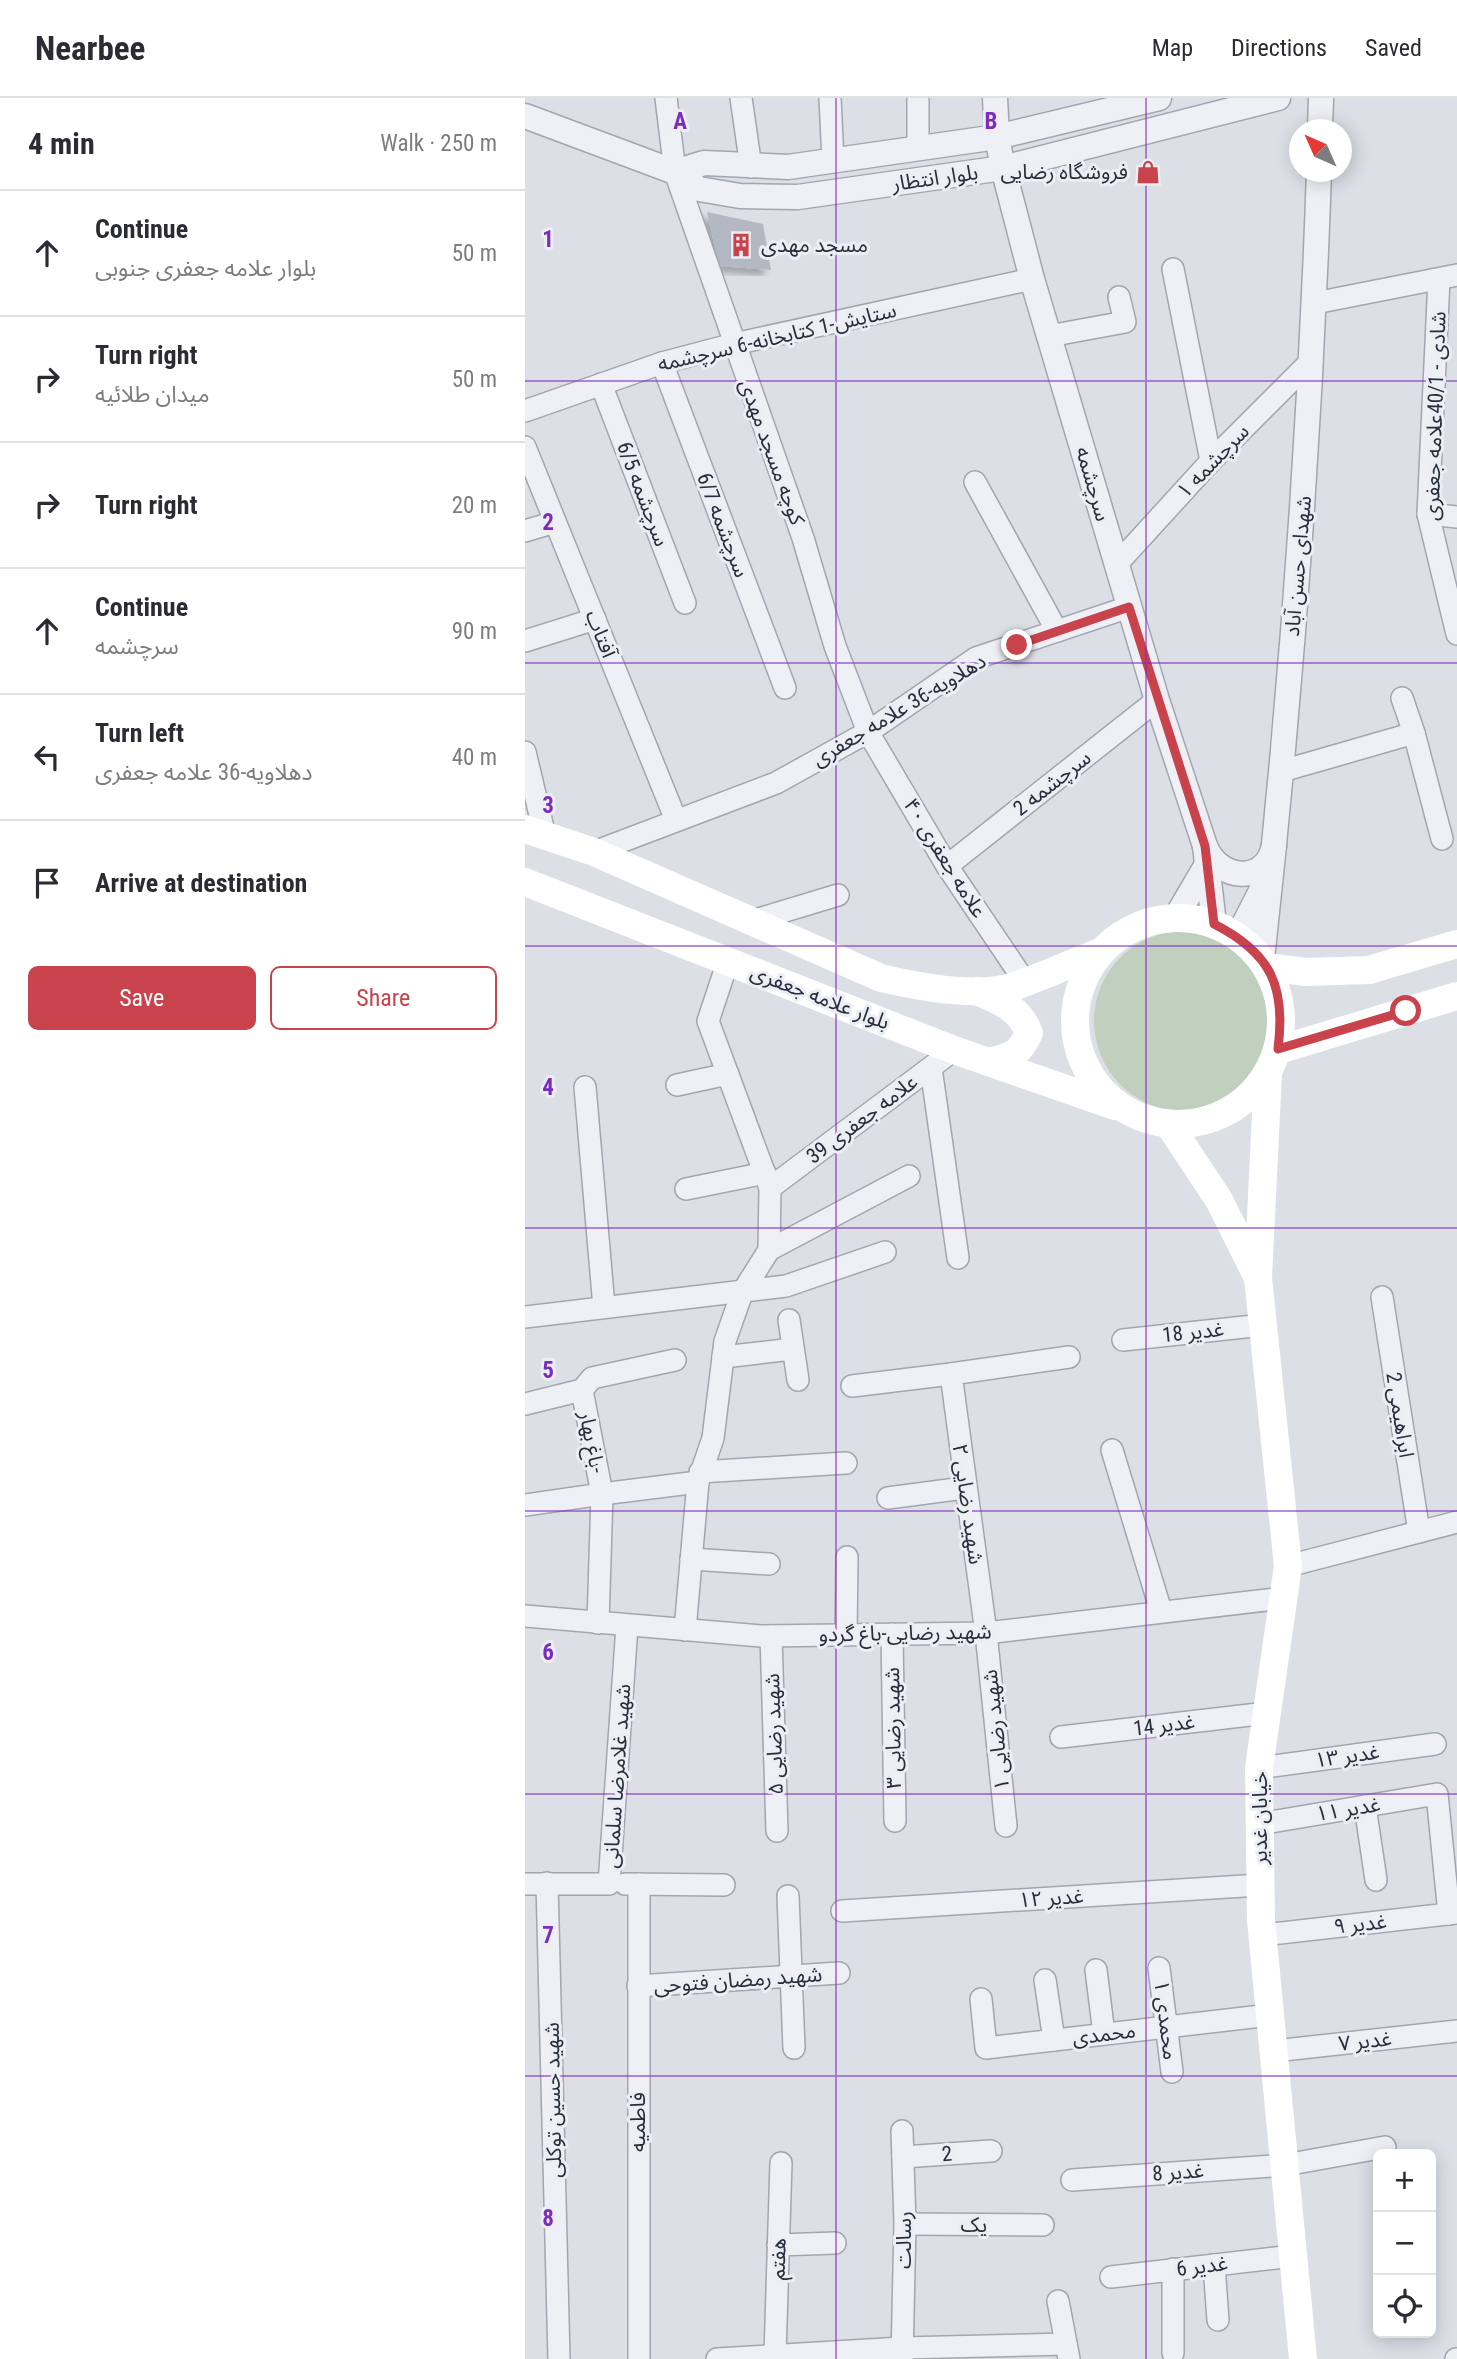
<!DOCTYPE html>
<html lang="en">
<head>
<meta charset="utf-8">
<style>
  :root { --surface:#fff; --page:#f7f7f7; --text:#2b2b33; --muted:#7c7c81; --line:#e1e1e2; --accent:#c9434d }
  body { margin:0; font-family:"Roboto Condensed","Noto Sans Arabic",sans-serif; background:var(--page); color:var(--text) }
  .controls { position:absolute; right:21px; bottom:21px; display:grid; overflow:hidden; border-radius:10px; box-shadow:0 4px 18px #0003 }
  .controls button { width:63px; height:63px; display:grid; place-items:center; padding:0; border:0; border-bottom:2px solid var(--line); background:var(--surface); color:var(--text); font:35px sans-serif }
  .compass { position:absolute; left:764px; top:21px; width:63px; height:63px; border-radius:50%; background:var(--surface); box-shadow:0 4px 18px #0003; rotate:315deg }
  .stop { position:absolute; width:21px; height:21px; margin:-16px; border:5px solid #c9434d; border-radius:50%; background:#fff }
  .stop.end { background:#c9434d; border-color:#fff; box-shadow:0 2px 7px #0008 }
  .list { margin:0; padding:0; list-style:none }
  h2 { display:flex; justify-content:space-between; align-items:center; height:91px; margin:0; padding:0 28px; font-size:30px }
  h2 small { font-size:23px; font-weight:400; color:var(--muted) }
  .list li { display:grid; grid-template-columns:46px 1fr auto; gap:21px; align-items:center; box-sizing:border-box; height:126px; padding:0 28px; border-top:2px solid var(--line) }
  .list b { display:block; font-size:26px; white-space:nowrap }
  .list p { margin:0; font-size:23px; white-space:nowrap; color:var(--muted) }
  .list em { font-size:23px; font-style:normal; color:var(--muted) }
  .actions { display:flex; gap:14px; padding:21px 28px }
  .actions a { flex:1; padding:16px 0; border:2px solid var(--accent); border-radius:10px; text-align:center; font-size:24px; color:var(--accent) }
  .actions .main { background:var(--accent); color:#fff }
  .icon { flex:none; width:38px; height:38px; fill:none; stroke:currentColor; stroke-width:2; stroke-linecap:round; stroke-linejoin:round }
  .map { position:relative; flex:none; width:932px; height:2261px; overflow:hidden }
  header { display:flex; align-items:center; gap:42px; box-sizing:border-box; height:98px; padding:0 35px; background:var(--surface); border-bottom:2px solid var(--line) }
  header strong { font-size:33px }
  nav { display:flex; gap:38px; margin-inline-start:auto; font-size:24px }
  main { display:flex }
  aside { flex:1; background:var(--surface) }
  .map>svg:first-child { display:block }
  .green { fill:#c1d0be }
  .building { fill:#b4b8c3; filter:url(#shadow) }
  .lines { fill:none; stroke-linecap:round; stroke-linejoin:round }
  .minor-casing { stroke:#a2a6b0; stroke-width:24 }
  .tertiary-casing { stroke:#a2a6b0; stroke-width:27 }
  .minor { stroke:#eff0f5; stroke-width:21 }
  .tertiary { stroke:#eff0f5; stroke-width:24 }
  .secondary { stroke:#fff; stroke-width:28 }
  .route { stroke:#c9434d; stroke-width:9 }
  .grid { fill:none; stroke:#7b2cbf; stroke-width:2; stroke-opacity:0.55 }
  .labels { text-anchor:middle; stroke-width:6; stroke-linejoin:round; paint-order:stroke }
  .poi-label { font-size:21px; fill:#272d3c; stroke:#eceef4; text-anchor:end }
  .street-label { font-size:21px; fill:#272d3c; stroke:#eceef4 }
  .grid-label { font-size:23px; text-anchor:middle; font-weight:bold; fill:#7b2cbf; stroke:#eceef4; stroke-width:6; stroke-linejoin:round; paint-order:stroke }
</style>
</head>
<body>
<header>
<strong>Nearbee</strong>
<nav><a>Map</a><a>Directions</a><a>Saved</a></nav>
</header>
<main>
<aside>
<h2>4 min<small>Walk · 250 m</small></h2>
<ul class="list">
<li><svg class="icon" aria-label="ahead" viewBox="0 0 24 24"><path d="M12 20V5M6 11l6-6 6 6"/></svg><div><b>Continue</b><p>بلوار علامه جعفری جنوبی</p></div><em>50 m</em></li>
<li><svg class="icon" aria-label="right" viewBox="0 0 24 24"><path d="M7 20v-9h11M14 6l5 5-5 5"/></svg><div><b>Turn right</b><p>میدان طلائیه</p></div><em>50 m</em></li>
<li><svg class="icon" aria-label="right" viewBox="0 0 24 24"><path d="M7 20v-9h11M14 6l5 5-5 5"/></svg><div><b>Turn right</b></div><em>20 m</em></li>
<li><svg class="icon" aria-label="ahead" viewBox="0 0 24 24"><path d="M12 20V5M6 11l6-6 6 6"/></svg><div><b>Continue</b><p>سرچشمه</p></div><em>90 m</em></li>
<li><svg class="icon" aria-label="left" viewBox="0 0 24 24"><path d="M17 20v-9H6M10 6l-5 5 5 5"/></svg><div><b>Turn left</b><p>دهلاویه-36 علامه جعفری</p></div><em>40 m</em></li>
<li><svg class="icon" aria-label="arrive" viewBox="0 0 24 24"><path d="M6 21V4h12l-3 4 3 4H6"/></svg><div><b>Arrive at destination</b></div></li>
</ul>
<div class="actions"><a class="main">Save</a><a>Share</a></div>
</aside>
<div class="map">
<svg width="932" height="2261" viewBox="0 0 932 2261">
  <defs>
    <filter id="shadow"><feDropShadow dx="-6" dy="6" stdDeviation="3.5" flood-color="#0004"/></filter>
  </defs>
  <rect width="100%" height="100%" fill="#dcdfe6"/>
  <circle class="green" cx="659" cy="923" r="90"/>
  <path class="building" d="M182,114L238,126L246,172L194,168Z"/>
  <g class="lines">
    <g class="minor-casing">
      <g id="minor">
        <path d="M141,0L150,74L278,440L310,548L343,634L422,768L500,884"/>
        <path d="M216,0L226,69"/>
        <path d="M305,0L308,63"/>
        <path d="M393,0V50"/>
        <path d="M648,171L686,363"/>
        <path d="M914,181L903,416L932,536"/>
        <path d="M790,205L932,177"/>
        <path d="M524,238L600,224L594,199"/>
        <path d="M137,265L260,590"/>
        <path d="M76,286L160,505"/>
        <path d="M0,313L137,265L209,246L507,181"/>
        <path d="M0,349L151,722"/>
        <path d="M450,384L532,533"/>
        <path d="M903,416L932,419"/>
        <path d="M0,433L30,424"/>
        <path d="M592,466L686,363L787,262"/>
        <path d="M0,543L70,521"/>
        <path d="M877,600L889,635L917,741"/>
        <path d="M0,654L20,738"/>
        <path d="M757,673L889,635"/>
        <path d="M69,754L251,685L343,634L451,560L604,509"/>
        <path d="M422,768L632,602"/>
        <path d="M227,823L313,797"/>
        <path d="M406,970L433,1160"/>
        <path d="M152,987L203,976"/>
        <path d="M60,989L79,1209"/>
        <path d="M245,1090L429,952"/>
        <path d="M161,1091L240,1075"/>
        <path d="M244,1152L384,1078"/>
        <path d="M857,1199L894,1434"/>
        <path d="M0,1219L261,1188L360,1154"/>
        <path d="M264,1222L273,1282"/>
        <path d="M598,1242L738,1227"/>
        <path d="M198,1259L268,1251"/>
        <path d="M327,1288L426,1276"/>
        <path d="M0,1306L57,1292L67,1280L150,1262"/>
        <path d="M587,1352L636,1513"/>
        <path d="M175,1374L321,1365"/>
        <path d="M363,1400L439,1390"/>
        <path d="M0,1407L77,1396L57,1292"/>
        <path d="M166,1461L244,1466"/>
        <path d="M763,1468L932,1424"/>
        <path d="M0,1518L236,1538L461,1535L758,1500"/>
        <path d="M73,1525L77,1396L173,1384"/>
        <path d="M160,1532L173,1384L188,1340L200,1243L217,1195L244,1152L245,1090L183,923L203,863"/>
        <path d="M367,1536L370,1723"/>
        <path d="M321,1537L322,1459"/>
        <path d="M246,1538L252,1733"/>
        <path d="M536,1639L742,1615"/>
        <path d="M734,1670L910,1646"/>
        <path d="M840,1708L851,1782"/>
        <path d="M734,1726L912,1696L924,1816"/>
        <path d="M481,1728L461,1535L426,1276L544,1259"/>
        <path d="M22,1785L34,2261"/>
        <path d="M0,1786H84L102,1528"/>
        <path d="M100,1786L199,1787"/>
        <path d="M263,1798L269,1950"/>
        <path d="M317,1813L735,1787"/>
        <path d="M738,1837L932,1815"/>
        <path d="M634,1870L647,1974"/>
        <path d="M571,1872L579,1936"/>
        <path d="M520,1882L529,1942"/>
        <path d="M113,1888L314,1875"/>
        <path d="M456,1901L461,1950L745,1917"/>
        <path d="M749,1953L932,1933"/>
        <path d="M377,2033L380,2126L377,2261"/>
        <path d="M378,2059L466,2053"/>
        <path d="M547,2082L760,2067L860,2049"/>
        <path d="M380,2126L518,2127"/>
        <path d="M253,2147L310,2145"/>
        <path d="M689,2167L693,2222"/>
        <path d="M648,2171V2255"/>
        <path d="M586,2179L768,2158"/>
        <path d="M533,2203L544,2261"/>
        <path d="M250,2257L256,2065"/>
        <path d="M114,2261V1786"/>
        <path d="M192,2261L377,2250L541,2246"/>
        <path d="M931,2261H932"/>
      </g>
    </g>
    <g class="tertiary-casing">
      <g id="tertiary">
        <path d="M470,0L472,39L478,70L507,181L632,602L680,748L689,826"/>
        <path d="M0,18L150,74L174,91L215,98L273,99L478,70L753,0"/>
        <path d="M795,32L796,0"/>
        <path d="M150,74L179,65L263,69L472,39L634,0"/>
        <path d="M680,748C694,783 740,787 749,748"/>
        <path d="M651,819L681,768"/>
        <path d="M713,838L741,783"/>
        <path d="M737,861C766,599 785,337 794,74"/>
      </g>
    </g>
    <use href="#minor" class="minor"/>
    <use href="#tertiary" class="tertiary"/>
    <g class="secondary">
      <path d="M0,731L69,754L356,880C394,889 453,900 490,888C519,878 547,865 575,854"/>
      <path d="M0,784L429,952L590,1008"/>
      <circle cx="653" cy="923" r="103"/>
      <path d="M742,869L781,874L844,872L932,846"/>
      <path d="M452,893C475,903 495,910 504,935C494,957 487,958 464,964"/>
      <path d="M753,952L932,898"/>
      <path d="M645,1028L694,1102L733,1180L743,975"/>
      <path d="M733,1180L763,1468L734,1670L736,1822L778,2261"/>
    </g>
  </g>
  <g class="lines">
    <path class="route" d="M492,547L604,509L680,748L689,826C746,855 761,888 753,951L881,913"/>
  </g>
  <path class="grid" d="M311,0V2261M621,0V2261M0,283H932M0,565H932M0,848H932M0,1130H932M0,1413H932M0,1696H932M0,1978H932"/>
  <defs>
    <g id="shop-bare" transform="scale(1.89)"><path d="M-5-2.5h2.3a2.7 3.5 0 0 1 5.4 0H5L5.5 6h-11ZM-1.5-2.5h3a1.5 2.3 0 0 0-3 0Z" fill="#c9434d" stroke="#eceef4" stroke-width="2.5" paint-order="stroke"/></g>
    <g id="building-bare" transform="scale(1.89)"><path d="M-4-6H4V6H1V3H-1V6H-4ZM-2.5-4.3h1.7v1.8h-1.7ZM.8-4.3h1.7v1.8H.8ZM-2.5-1h1.7V.8h-1.7ZM.8-1h1.7V.8H.8Z" fill="#c9434d" stroke="#eceef4" stroke-width="2.5" paint-order="stroke"/></g>
  </defs>
  <g fill-rule="evenodd">
    <use href="#shop-bare" x="623" y="74"/>
    <use href="#building-bare" x="216" y="147"/>
  </g>
  <g class="labels">
    <g class="poi-label">
      <text x="603" y="81">فروشگاه رضایی</text>
      <text x="236" y="154" text-anchor="start">مسجد مهدی</text>
    </g>
    <g class="street-label">
      <text transform="translate(410 80) rotate(-8)" y="7">بلوار انتظار</text>
      <text transform="translate(252 239) rotate(-13)" y="7">ستایش-1 کتابخانه-6 سرچشمه</text>
      <text transform="translate(910 318) rotate(-88)" y="7">شادی - 40/1علامه جعفری</text>
      <text transform="translate(247 354) rotate(70)" y="7">کوچه مسجد مهدی</text>
      <text transform="translate(688 363) rotate(-46)" y="7">سرچشمه ۱</text>
      <text transform="translate(568 386) rotate(74)" y="7">سرچشمه</text>
      <text transform="translate(118 396) rotate(69)" y="7">سرچشمه 6/5</text>
      <text transform="translate(198 427) rotate(69)" y="7">سرچشمه 6/7</text>
      <text transform="translate(773 468) rotate(-85)" y="7">شهدای حسن آباد</text>
      <text transform="translate(76 536) rotate(68)" y="7">آفتاب</text>
      <text transform="translate(374 612) rotate(-31)" y="7">دهلاویه-36 علامه جعفری</text>
      <text transform="translate(527 685) rotate(-38)" y="7">سرچشمه 2</text>
      <text transform="translate(420 760) rotate(58)" y="7">علامه جعفری ۴۰</text>
      <text transform="translate(295 899) rotate(21)" y="7">بلوار علامه جعفری</text>
      <text transform="translate(337 1021) rotate(-37)" y="7">علامه جعفری 39</text>
      <text transform="translate(668 1234) rotate(-6)" y="7">غدیر 18</text>
      <text transform="translate(875 1317) rotate(81)" y="7">ابراهیمی 2</text>
      <text transform="translate(67 1344) rotate(79)" y="7">باغ بهار-</text>
      <text transform="translate(443 1406) rotate(82)" y="7">شهید رضایی ۲</text>
      <text transform="translate(380 1535) rotate(-1)" y="7">شهید رضایی-باغ گردو</text>
      <text transform="translate(639 1627) rotate(-7)" y="7">غدیر 14</text>
      <text transform="translate(368 1630) rotate(-91)" y="7">شهید رضایی ۳</text>
      <text transform="translate(471 1632) rotate(-96)" y="7">شهید رضایی ۱</text>
      <text transform="translate(249 1636) rotate(-92)" y="7">شهید رضایی ۵</text>
      <text transform="translate(822 1658) rotate(-8)" y="7">غدیر ۱۳</text>
      <text transform="translate(92 1678) rotate(-86)" y="7">شهید غلامرضا سلمانی</text>
      <text transform="translate(823 1711) rotate(-9)" y="7">غدیر ۱۱</text>
      <text transform="translate(735 1720) rotate(-90)" y="7">خیابان غدیر</text>
      <text transform="translate(526 1800) rotate(-4)" y="7">غدیر ۱۲</text>
      <text transform="translate(835 1826) rotate(-6)" y="7">غدیر ۹</text>
      <text transform="translate(213 1882) rotate(-4)" y="7">شهید رمضان فتوحی</text>
      <text transform="translate(641 1922) rotate(83)" y="7">محمدی ۱</text>
      <text transform="translate(579 1936) rotate(-7)" y="7">محمدی</text>
      <text transform="translate(840 1943) rotate(-6)" y="7">غدیر ۷</text>
      <text transform="translate(28 2002) rotate(-91)" y="7">شهید حسین توکلی</text>
      <text transform="translate(113 2024) rotate(-90)" y="7">فاطمیه</text>
      <text transform="translate(422 2056) rotate(-4)" y="7">2</text>
      <text transform="translate(653 2074) rotate(-4)" y="7">غدیر 8</text>
      <text x="449" y="2134">یک</text>
      <text transform="translate(379 2142) rotate(-90)" y="7">رسالت</text>
      <text transform="translate(253 2161) rotate(-88)" y="7">هفتم</text>
      <text transform="translate(677 2168) rotate(-7)" y="7">غدیر 6</text>
    </g>
  </g>
  <g class="grid-label">
    <text x="155" y="31">A</text>
    <text x="466" y="31">B</text>
    <text x="23" y="149">1</text>
    <text x="23" y="432">2</text>
    <text x="23" y="715">3</text>
    <text x="23" y="997">4</text>
    <text x="23" y="1280">5</text>
    <text x="23" y="1562">6</text>
    <text x="23" y="1845">7</text>
    <text x="23" y="2128">8</text>
  </g>
</svg>
<div class="controls">
<button>+</button>
<button>−</button>
<button><svg class="icon" aria-label="locate" viewBox="0 0 24 24"><circle cx="12" cy="12" r="6"/><path d="M12 2v4M12 18v4M2 12h4M18 12h4"/></svg></button>
</div>
<svg class="compass" viewBox="-18 -18 36 36"><path d="M0-13l5 13h-10z" fill="#e53935"/><path d="M0 13l5-13h-10z" fill="#7c7c81"/></svg>
<div class="stop" style="left:881px;top:913px"></div>
<div class="stop end" style="left:492px;top:547px"></div>
</div>
</main>
</body>
</html>
